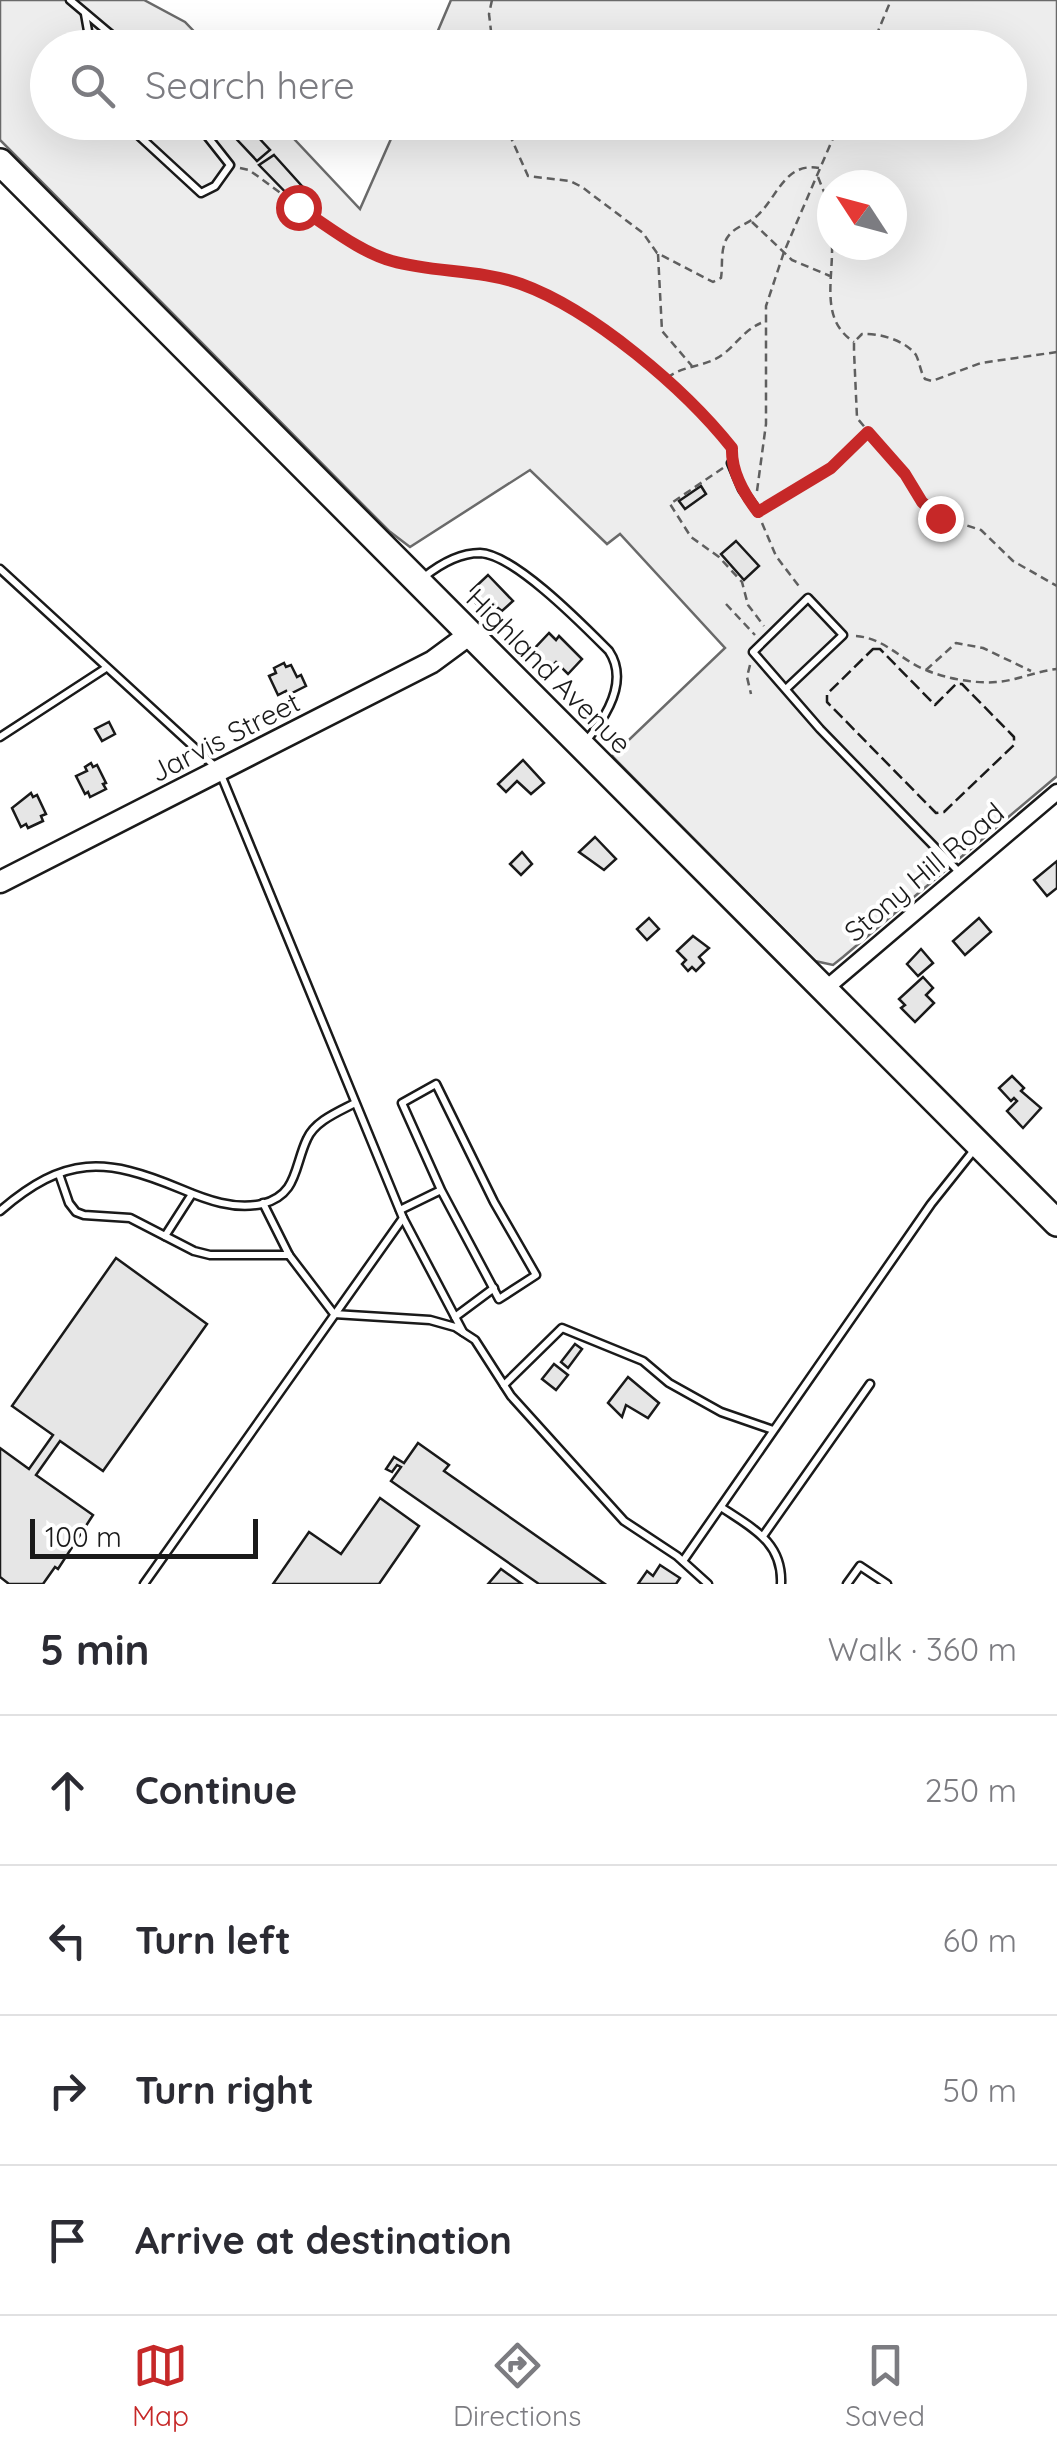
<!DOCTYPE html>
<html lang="en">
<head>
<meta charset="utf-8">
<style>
  :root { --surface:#fff; --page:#f7f7f7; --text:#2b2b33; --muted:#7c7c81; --line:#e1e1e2; --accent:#c62828 }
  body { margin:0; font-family:Quicksand,sans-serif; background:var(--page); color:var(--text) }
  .compass { position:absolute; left:817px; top:170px; width:90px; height:90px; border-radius:50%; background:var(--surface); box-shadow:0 10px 40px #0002; rotate:306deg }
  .scale { position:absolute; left:30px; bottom:25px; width:228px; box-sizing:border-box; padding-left:10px; border:5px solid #1a1a1a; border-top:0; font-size:28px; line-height:35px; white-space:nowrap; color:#1a1a1a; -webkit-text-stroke:8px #fff; paint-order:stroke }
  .stop { position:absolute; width:30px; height:30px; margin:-22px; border:8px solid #c62828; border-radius:50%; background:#fff }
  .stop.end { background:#c62828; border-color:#fff; box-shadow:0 2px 10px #0008 }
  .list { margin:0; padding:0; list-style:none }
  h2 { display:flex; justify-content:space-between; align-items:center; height:130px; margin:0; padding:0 40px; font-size:42px }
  h2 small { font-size:32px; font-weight:400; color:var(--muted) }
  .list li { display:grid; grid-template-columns:65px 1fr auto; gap:30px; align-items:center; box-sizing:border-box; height:150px; padding:0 40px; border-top:2px solid var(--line) }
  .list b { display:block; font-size:38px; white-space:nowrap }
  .list em { font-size:32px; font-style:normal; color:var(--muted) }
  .icon { flex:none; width:55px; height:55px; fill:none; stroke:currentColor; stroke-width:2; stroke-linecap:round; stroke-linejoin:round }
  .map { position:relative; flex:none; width:1057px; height:1584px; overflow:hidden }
  .search { position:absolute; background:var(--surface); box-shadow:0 10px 40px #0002; left:30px; right:30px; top:30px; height:110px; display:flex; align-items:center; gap:25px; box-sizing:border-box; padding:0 35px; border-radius:55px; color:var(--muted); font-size:38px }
  .sheet { height:730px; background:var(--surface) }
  nav { display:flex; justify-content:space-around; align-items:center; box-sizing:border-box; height:140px; border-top:2px solid var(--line); background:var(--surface); font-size:28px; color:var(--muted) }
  nav a { display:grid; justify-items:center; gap:5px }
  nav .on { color:var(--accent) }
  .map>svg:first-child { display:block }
  .built { fill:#ededed; stroke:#6a6a6a; stroke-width:2.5; fill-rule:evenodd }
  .building { fill:#e6e6e6; stroke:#1a1a1a; stroke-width:2.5 }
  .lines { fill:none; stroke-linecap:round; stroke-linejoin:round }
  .lane-casing { stroke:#1a1a1a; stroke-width:11 }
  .street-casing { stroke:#1a1a1a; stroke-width:19 }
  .secondary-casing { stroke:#1a1a1a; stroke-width:25 }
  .highway-casing { stroke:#1a1a1a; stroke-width:30 }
  .path { stroke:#5f5f5f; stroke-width:2.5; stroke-dasharray:8 5; stroke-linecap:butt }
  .lane { stroke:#fff; stroke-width:6 }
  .street { stroke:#fff; stroke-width:14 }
  .secondary { stroke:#fff; stroke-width:20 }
  .highway { stroke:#fff; stroke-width:25 }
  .fence { stroke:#1a1a1a; stroke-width:2.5; stroke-dasharray:12 5; stroke-linecap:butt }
  .route { stroke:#c62828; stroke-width:12 }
  .labels { text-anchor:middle; stroke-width:8; stroke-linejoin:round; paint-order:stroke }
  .street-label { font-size:28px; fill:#1a1a1a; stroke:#fff }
</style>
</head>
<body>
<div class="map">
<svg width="1057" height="1584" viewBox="0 0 1057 1584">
  <rect width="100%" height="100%" fill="#fff"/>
  <path class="built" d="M0,0H144L185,22L209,47L48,48V122L279,123L360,209L398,123L1010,122V48L431,47L451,0H1057V776L843,957L833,965L815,961L612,756L725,648L620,534L607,544L530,470L410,547L389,531L0,140ZM832,185H892V245H832Z"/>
  <g class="building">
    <path d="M233,122H244L270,150L257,161L227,129Z"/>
    <path d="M274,155L310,195L299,206L259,165Z"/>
    <path d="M701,486L706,494L685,509L679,501Z"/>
    <path d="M736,541L759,566L744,580L721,554Z"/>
    <path d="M488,575L513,601L502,611L498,608L493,613L486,606L482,610L475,602L478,599L471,591Z"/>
    <path d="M549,633L556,640L559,636L582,659L568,674L556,662L552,666L537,657L540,654L534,649Z"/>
    <path d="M284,663L286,667L291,665L297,677L301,675L306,686L288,695L286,691L278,695L269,676L276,673L274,668Z"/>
    <path d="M109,722L115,734L102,741L95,729Z"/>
    <path d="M523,760L544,783L531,794L517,781L506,792L498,784Z"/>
    <path d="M91,763L93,767L97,765L106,783L103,784L106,789L90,797L88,792L85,794L76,776L87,771L85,767Z"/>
    <path d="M31,793L33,797L37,795L46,814L41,816L43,821L28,828L26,824L21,827L12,808Z"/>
    <path d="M595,837L616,859L604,870L579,852Z"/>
    <path d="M522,852L532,864L521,875L510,864Z"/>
    <path d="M1057,861V888L1047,896L1034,880Z"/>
    <path d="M649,918L659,929L647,940L637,929Z"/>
    <path d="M979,918L991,932L965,955L953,941Z"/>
    <path d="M693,936L709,948L699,957L704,963L696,971L692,967L688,971L682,964L686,960L677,951Z"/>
    <path d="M921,949L933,963L918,976L907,964Z"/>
    <path d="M923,977L933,988L926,995L934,1003L915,1022L901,1008L905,1005L899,999Z"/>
    <path d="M1012,1076L1024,1088L1021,1091L1041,1108L1023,1128L1007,1111L1017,1101L1014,1098L1011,1101L999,1088Z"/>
    <path d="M116,1258L207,1324L103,1471L60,1441L36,1475L93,1515L58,1569L55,1567L43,1584H9L0,1577V1448L29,1469L53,1435L12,1406Z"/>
    <path d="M575,1344L582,1349L568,1368L561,1362Z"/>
    <path d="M554,1364L568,1375L556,1390L542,1379Z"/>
    <path d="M628,1377L659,1403L648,1418L626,1405L622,1417L608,1403Z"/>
    <path d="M418,1443L449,1465L444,1471L605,1584H539L391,1481L401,1467L397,1465L392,1472L386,1469L394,1457L404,1463Z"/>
    <path d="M380,1498L419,1526L379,1584H273L309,1532L341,1554Z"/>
    <path d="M660,1565L680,1578L676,1584H638L647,1571L653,1576Z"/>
    <path d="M501,1569L522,1584H488Z"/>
  </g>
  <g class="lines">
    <g class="lane-casing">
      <g id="lane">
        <path d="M70,0L127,48"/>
        <path d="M85,14L91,48"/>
        <path d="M124,122L201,193L215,186L230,165L196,122"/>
        <path d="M731,463L742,489L758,512"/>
        <path d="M0,569L219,770L403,1218L144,1584"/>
        <path d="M424,577C439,565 459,553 480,553C514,554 584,626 609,651C629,681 607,716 586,741"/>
        <path d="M787,688L843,635L808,598L753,652L820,729L959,872"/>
        <path d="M0,737L106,668"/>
        <path d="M59,1174L69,1203L76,1212L84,1215L130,1218L194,1251L210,1255H289"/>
        <path d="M263,1203L289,1255L334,1314L430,1320L455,1327L475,1340L511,1396L624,1521L677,1556L708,1584"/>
        <path d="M400,1210L441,1190L402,1103L436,1084L494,1202L536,1275L499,1299L441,1190"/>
        <path d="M0,1211C65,1155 105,1157 181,1189C207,1200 234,1210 262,1204C298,1195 294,1166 307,1139C315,1121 338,1112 355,1103"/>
        <path d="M403,1218L463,1332"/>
        <path d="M165,1236L192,1194"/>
        <path d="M455,1317L494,1288"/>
        <path d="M504,1385L562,1328L643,1361L669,1383L721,1412L773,1430"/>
        <path d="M721,1507C752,1528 783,1542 781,1584"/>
        <path d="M763,1536L870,1384"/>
        <path d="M683,1561L931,1204L974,1150"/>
        <path d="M847,1584L860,1566L887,1584"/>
      </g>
    </g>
    <g class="street-casing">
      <path id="street" d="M824,990L1057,792"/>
    </g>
    <g class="secondary-casing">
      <path id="secondary" d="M0,882L432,662L470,634"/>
    </g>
    <g class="highway-casing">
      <path id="highway" d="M0,162L1057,1223"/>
    </g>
    <g class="path">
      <path d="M492,0L489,14L493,48"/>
      <path d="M871,48L891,0"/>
      <path d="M504,122L528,176L570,181L582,187L643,233L657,253L713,282L721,278C723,265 720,250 727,238C734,226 750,224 759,214C778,195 786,162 819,168"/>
      <path d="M240,168L249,170C290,199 330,233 376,255C413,273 457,267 496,277C565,293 697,389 732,450"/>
      <path d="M818,177L828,202L832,238"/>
      <path d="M752,222L792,260L830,276"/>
      <path d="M832,245C833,281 820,320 854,342"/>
      <path d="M658,254L662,331L692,366"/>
      <path d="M1057,352L981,363L932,381L925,379C920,371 920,363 916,355C905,340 879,333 862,334L854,342V351L857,418L905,475L921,502L940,517L981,530L1013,561L1057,586"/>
      <path d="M667,378C683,365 706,367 722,355C736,345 744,330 761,323"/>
      <path d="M723,468L670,504L691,537L719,557L742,582L748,605L764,626"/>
      <path d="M757,491L766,424V306L784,252L840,122"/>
      <path d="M766,508L831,468L867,433"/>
      <path d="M762,523L776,556L801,589"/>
      <path d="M726,604L755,635"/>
      <path d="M856,636C885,638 900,660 926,670C944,678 975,684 996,682C1016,681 1036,671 1057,669"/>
      <path d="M750,665L747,677L751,694"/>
      <path d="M926,670L956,643L983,648L1031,671"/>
    </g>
    <use href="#lane" class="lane"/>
    <use href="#street" class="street"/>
    <use href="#secondary" class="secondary"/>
    <use href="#highway" class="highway"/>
    <path class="fence" d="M873,649H880L935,705L956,684H962L1014,737V745L944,812L936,813L827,702V694Z"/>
  </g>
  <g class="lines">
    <path class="route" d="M298,207C327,225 359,252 392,261C434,273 479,269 521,284C593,310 685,389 732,448C731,472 744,494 758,512L831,468L868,432L905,474L922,502L940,518"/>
  </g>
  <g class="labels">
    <g class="street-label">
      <text transform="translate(549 671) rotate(45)" y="10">Highland Avenue</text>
      <text transform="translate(225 737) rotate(-27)" y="10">Jarvis Street</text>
      <text transform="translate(924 872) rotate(-40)" y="10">Stony Hill Road</text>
    </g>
  </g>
</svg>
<svg class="compass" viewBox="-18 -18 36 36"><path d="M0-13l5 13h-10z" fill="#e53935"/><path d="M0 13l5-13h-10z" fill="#7c7c81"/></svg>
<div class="scale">100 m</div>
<div class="stop" style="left:298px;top:207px"></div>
<div class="stop end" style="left:940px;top:518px"></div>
<div class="search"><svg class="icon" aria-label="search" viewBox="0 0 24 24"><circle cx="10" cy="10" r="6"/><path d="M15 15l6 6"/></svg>Search here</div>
</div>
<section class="sheet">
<h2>5 min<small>Walk · 360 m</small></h2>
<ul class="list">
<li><svg class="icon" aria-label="ahead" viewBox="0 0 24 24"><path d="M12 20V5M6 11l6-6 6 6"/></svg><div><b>Continue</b></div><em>250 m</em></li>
<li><svg class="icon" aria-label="left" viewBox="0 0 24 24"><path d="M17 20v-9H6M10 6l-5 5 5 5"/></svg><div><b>Turn left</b></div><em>60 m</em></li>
<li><svg class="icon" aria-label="right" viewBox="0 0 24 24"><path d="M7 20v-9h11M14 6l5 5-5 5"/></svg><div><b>Turn right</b></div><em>50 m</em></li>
<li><svg class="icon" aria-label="arrive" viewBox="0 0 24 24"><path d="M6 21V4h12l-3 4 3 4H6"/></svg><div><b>Arrive at destination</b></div></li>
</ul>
</section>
<nav>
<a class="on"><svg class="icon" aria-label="map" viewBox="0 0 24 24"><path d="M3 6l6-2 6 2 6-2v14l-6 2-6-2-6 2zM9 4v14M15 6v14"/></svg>Map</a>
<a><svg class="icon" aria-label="directions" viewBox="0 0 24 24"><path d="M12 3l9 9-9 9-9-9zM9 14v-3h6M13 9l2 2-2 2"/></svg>Directions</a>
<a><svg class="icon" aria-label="saved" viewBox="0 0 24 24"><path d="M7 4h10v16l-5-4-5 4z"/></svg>Saved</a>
</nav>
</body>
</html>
